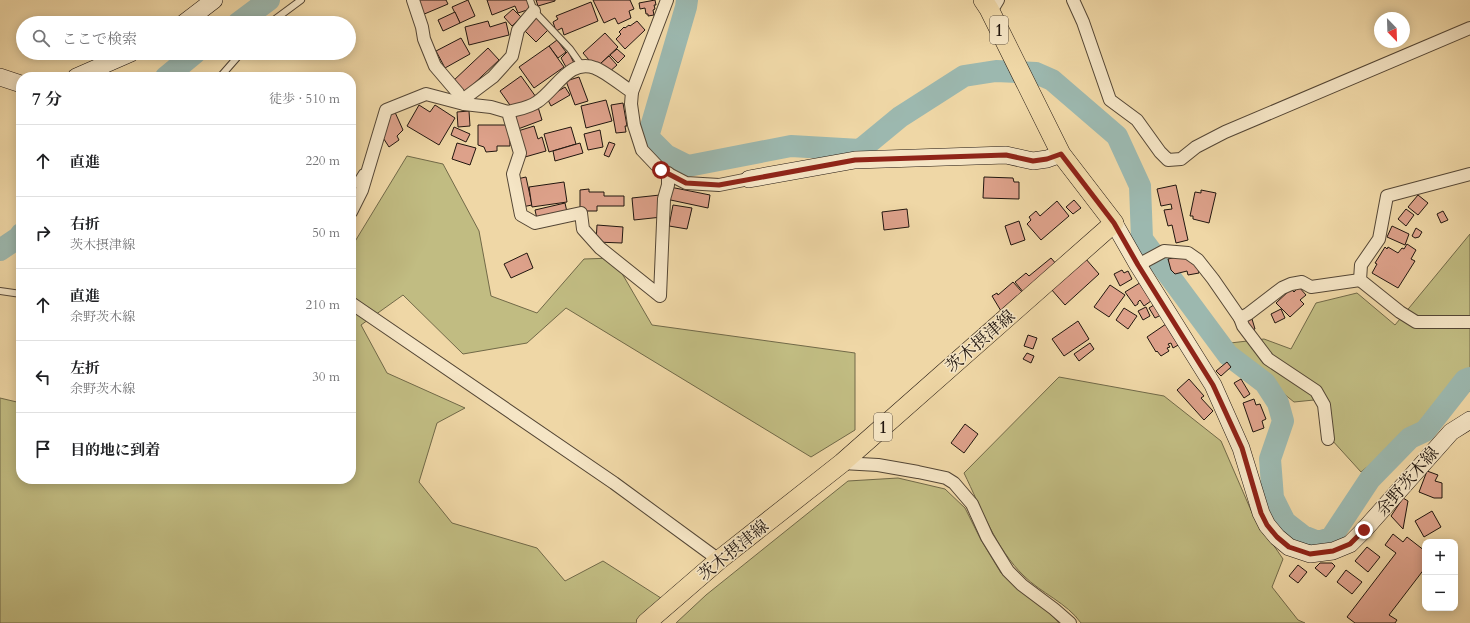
<!DOCTYPE html>
<html lang="ja">
<head>
<meta charset="utf-8">
<style>
  :root { --surface:#fff; --page:#f2f2f2; --text:#202124; --muted:#757577; --line:#e0e0e0 }
  body { margin:0; font-family:Cardo,"Noto Serif JP",serif; background:var(--page); color:var(--text) }
  .controls { position:absolute; right:12px; bottom:12px; display:grid; overflow:hidden; border-radius:8px; box-shadow:0 2px 10px #0003 }
  .controls button { width:36px; height:36px; display:grid; place-items:center; padding:0; border:0; border-bottom:1px solid var(--line); background:var(--surface); color:var(--text); font:20px sans-serif }
  .compass { position:absolute; left:1374px; top:12px; width:36px; height:36px; border-radius:50%; background:var(--surface); box-shadow:0 2px 10px #0003; rotate:157deg }
  .stop { position:absolute; width:12px; height:12px; margin:-9px; border:3px solid #8f2418; border-radius:50%; background:#fff }
  .stop.end { background:#8f2418; border-color:#fff; box-shadow:0 1px 4px #0008 }
  .list { margin:0; padding:0; list-style:none }
  h2 { display:flex; justify-content:space-between; align-items:center; height:52px; margin:0; padding:0 16px; font-size:17px }
  h2 small { font-size:13px; font-weight:400; color:var(--muted) }
  .list li { display:grid; grid-template-columns:26px 1fr auto; gap:12px; align-items:center; box-sizing:border-box; height:72px; padding:0 16px; border-top:1px solid var(--line) }
  .list b { display:block; font-size:15px; white-space:nowrap }
  .list p { margin:0; font-size:13px; white-space:nowrap; color:var(--muted) }
  .list em { font-size:13px; font-style:normal; color:var(--muted) }
  .icon { flex:none; width:22px; height:22px; fill:none; stroke:currentColor; stroke-width:2; stroke-linecap:round; stroke-linejoin:round }
  .map { position:relative; flex:none; width:1470px; height:623px; overflow:hidden }
  .search { position:absolute; background:var(--surface); box-shadow:0 2px 10px #0003; left:16px; top:16px; width:340px; height:44px; display:flex; align-items:center; gap:10px; box-sizing:border-box; padding:0 14px; border-radius:22px; color:var(--muted); font-size:15px }
  .panel { position:absolute; background:var(--surface); box-shadow:0 2px 10px #0003; left:16px; top:72px; width:340px; height:412px; border-radius:16px }
  .map>svg:first-child { display:block }
  .green { fill:#c1bc82; stroke:#716948 }
  .lines { fill:none; stroke-linecap:round; stroke-linejoin:round }
  .river { stroke:#9cb8af; stroke-width:22 }
  .building { fill:#dda18a; stroke:#21160f }
  .lane-casing { stroke:#544635; stroke-width:8 }
  .street-casing { stroke:#544635; stroke-width:14 }
  .secondary-casing { stroke:#21160f; stroke-width:18 }
  .primary-casing { stroke:#21160f; stroke-width:20 }
  .lane { stroke:#f5e5c5; stroke-width:6 }
  .street { stroke:#f5e5c5; stroke-width:12 }
  .secondary { stroke:#f5e5c5; stroke-width:17 }
  .primary { stroke:#efd7a6; stroke-width:19 }
  .route { stroke:#8f2418; stroke-width:5 }
  .labels { text-anchor:middle; stroke-width:3; stroke-linejoin:round; paint-order:stroke }
  .shield { fill:#f5e5c5; stroke:#615446; stroke-width:1 }
  .shield-label { font-size:16px; font-weight:bold; fill:#21160f }
  .street-label { font-size:17px; fill:#21160f; stroke:#f5e5c5 }
</style>
</head>
<body>
<div class="map">
<svg width="1470" height="623" viewBox="0 0 1470 623">
  <rect width="100%" height="100%" fill="#efd7a6"/>
  <filter id="stains"><feTurbulence type="fractalNoise" baseFrequency=".005" numOctaves="4"/><feColorMatrix values="0 0 0 0 .2 0 0 0 0 .09 0 0 0 0 .02 0 0 0 .5 -.17"/></filter>
  <radialGradient id="worn" r=".72"><stop offset=".6" stop-color="#630" stop-opacity="0"/><stop offset="1" stop-color="#630" stop-opacity=".3"/></radialGradient>
  <g class="green">
    <path d="M407,156L443,164L479,231L491,296L537,313L584,259L613,258L652,325L855,353V430L811,457L566,308L527,343L463,354L403,295L361,325L387,373L465,408L437,423L419,482L452,523L537,548L565,581L603,561L664,600L637,623H0V398L21,403V479H351V248Z"/>
    <path d="M1470,234V391L1436,410L1361,472L1331,439L1324,399L1294,402L1222,344L1264,339L1291,349L1316,303L1357,293L1395,325Z"/>
    <path d="M1059,377L1164,396L1221,441L1253,515L1283,559L1272,587L1298,620L1305,623H1081C1067,603 1041,593 1024,576C996,549 981,508 964,473Z"/>
    <path d="M898,478L945,489L965,508L981,540L1001,573L1018,587L1048,611L1059,623H676L706,595L848,481Z"/>
  </g>
  <g class="lines">
    <g class="river">
      <path d="M687,0L686,7L648,137L666,155L688,166L791,146L860,150L900,117L964,76L996,71L1036,73L1052,80L1117,136L1140,186L1142,239L1228,355L1265,383L1278,403L1283,421L1270,459L1273,498L1285,522L1303,536L1318,542L1331,538L1370,479L1410,438L1425,431L1465,380L1470,378"/>
      <path d="M238,23L269,0"/>
      <path d="M166,77L195,53"/>
      <path d="M0,250L18,238L21,234"/>
    </g>
  </g>
  <g class="building">
    <path d="M416,0H446L448,4L422,15Z"/>
    <path d="M468,0L475,16L460,23L452,7Z"/>
    <path d="M487,0H527L530,9L518,13L515,6L492,15Z"/>
    <path d="M536,0H555V1L538,6Z"/>
    <path d="M593,0H630L634,9L629,11L631,18L618,24L615,18L604,23Z"/>
    <path d="M655,0L656,5H654L655,9L653,10L654,15L648,16V14H646L645,8L640,9L639,3Z"/>
    <path d="M591,2L598,21L564,35L562,28L556,31L553,22L558,19L556,16Z"/>
    <path d="M513,9L521,17L512,26L504,17Z"/>
    <path d="M455,12L460,23L443,31L438,20Z"/>
    <path d="M537,17L549,29L536,42L524,30Z"/>
    <path d="M488,21L490,27L506,22L509,35L469,45L465,27Z"/>
    <path d="M637,21L645,30L625,49L616,39L621,34L619,32L624,27L625,28L629,25L630,26Z"/>
    <path d="M605,33L618,47L600,64L595,67L583,53Z"/>
    <path d="M461,38L470,54L445,68L436,51Z"/>
    <path d="M557,40L566,52L558,58L549,46Z"/>
    <path d="M549,46L564,67L534,88L519,67Z"/>
    <path d="M488,48L499,60L463,94L452,82Z"/>
    <path d="M617,49L625,56L618,63L610,55Z"/>
    <path d="M568,51L574,63L566,67L561,58Z"/>
    <path d="M609,56L617,65L608,73L600,64Z"/>
    <path d="M521,76L536,97L512,108L500,91Z"/>
    <path d="M579,77L588,101L575,105L566,81Z"/>
    <path d="M565,87L570,95L551,106L547,98Z"/>
    <path d="M606,100L612,121L586,128L581,106Z"/>
    <path d="M623,103L627,126H625L626,132L616,133L611,105Z"/>
    <path d="M419,105L430,112L435,105L455,118L439,145L407,126Z"/>
    <path d="M538,107L542,120L518,129L513,116Z"/>
    <path d="M394,110L403,130L397,136L399,140L389,147L380,133L387,113Z"/>
    <path d="M469,111L470,126L458,127L457,112Z"/>
    <path d="M478,125H509L510,146H497V151L486,152L484,147L478,145Z"/>
    <path d="M534,126L538,139L542,137L546,151L525,157L518,131Z"/>
    <path d="M454,127L470,134L466,142L451,135Z"/>
    <path d="M571,127L576,144L549,152L544,134Z"/>
    <path d="M600,130L603,147L588,150L584,134Z"/>
    <path d="M609,142L615,144L609,157L604,155Z"/>
    <path d="M457,143L476,148L470,165L452,159Z"/>
    <path d="M580,143L583,153L555,161L553,151Z"/>
    <path d="M526,177L532,205L522,207L517,179Z"/>
    <path d="M984,177L1013,178L1014,182H1019V199L983,198Z"/>
    <path d="M564,182L567,202L532,207L529,187Z"/>
    <path d="M1176,185L1188,240L1176,243L1172,225L1168,226L1164,210L1172,209L1171,204L1161,206L1157,189Z"/>
    <path d="M670,187L710,195L708,208L666,199Z"/>
    <path d="M589,189V192H604V196H624V206H597V211H580V190Z"/>
    <path d="M1201,190L1216,193L1209,223L1193,219V216H1190L1195,192L1201,193Z"/>
    <path d="M660,195L662,217L634,220L632,198Z"/>
    <path d="M1418,195L1428,203L1418,215L1408,207Z"/>
    <path d="M1074,200L1081,208L1073,214L1066,207Z"/>
    <path d="M1057,201L1069,216L1041,240L1027,224L1031,220L1029,217L1036,211L1040,216Z"/>
    <path d="M565,203L567,212L537,219L535,210Z"/>
    <path d="M673,205L692,208L687,229L669,226Z"/>
    <path d="M907,209L909,227L884,230L882,212Z"/>
    <path d="M1406,209L1414,215L1406,226L1398,219Z"/>
    <path d="M1443,211L1448,220L1441,223L1437,214Z"/>
    <path d="M1019,221L1025,240L1011,245L1005,226Z"/>
    <path d="M597,225L623,227L622,243L596,242Z"/>
    <path d="M1392,226L1409,234L1405,245L1387,237Z"/>
    <path d="M1416,228L1422,232L1419,237L1415,238L1412,236Z"/>
    <path d="M1407,244L1416,250L1411,259L1415,261L1398,288L1372,273L1377,264L1375,263L1385,247L1387,249L1388,247L1398,253L1402,248L1404,249Z"/>
    <path d="M527,253L533,268L511,278L504,264Z"/>
    <path d="M1187,255L1196,261L1199,273L1188,275L1187,271L1175,274L1171,270L1168,259Z"/>
    <path d="M1051,258L1057,265L1024,293L1015,282L1026,273L1029,276Z"/>
    <path d="M1085,258L1099,274L1065,305L1051,289Z"/>
    <path d="M1122,270L1124,273L1128,271L1132,279L1120,286L1114,274Z"/>
    <path d="M1143,281L1151,301L1144,306L1140,300L1138,302V304L1135,306L1125,292Z"/>
    <path d="M1013,282L1022,292L1001,311L992,296L997,293L998,295Z"/>
    <path d="M1110,285L1125,295L1109,317L1094,307Z"/>
    <path d="M1299,287L1306,295L1300,300L1304,304L1290,317L1276,303L1291,289L1294,292Z"/>
    <path d="M1157,303L1163,314L1155,318L1149,308Z"/>
    <path d="M1146,307L1150,316L1143,320L1138,311Z"/>
    <path d="M1124,308L1137,316L1128,329L1116,320Z"/>
    <path d="M1281,309L1285,318L1275,323L1271,314Z"/>
    <path d="M1252,319L1255,329L1250,331L1247,321Z"/>
    <path d="M1078,321L1089,339L1064,356L1052,339Z"/>
    <path d="M1166,324L1180,344L1173,348L1171,343L1168,344L1170,347L1167,348L1169,351L1161,356L1157,351L1156,352L1147,337Z"/>
    <path d="M1028,335L1037,338L1033,349L1024,346Z"/>
    <path d="M1090,343L1094,349L1079,361L1074,354Z"/>
    <path d="M1027,353L1034,356L1031,363L1023,359Z"/>
    <path d="M1227,362L1231,367L1221,376L1216,371Z"/>
    <path d="M1189,379L1204,396L1201,398L1213,411L1204,420L1177,390Z"/>
    <path d="M1241,379L1250,394L1244,398L1234,383Z"/>
    <path d="M1254,399L1256,405L1260,404L1266,419L1262,421L1264,428L1253,432L1243,403Z"/>
    <path d="M965,424L978,434L964,453L951,443Z"/>
    <path d="M1427,471L1438,475L1435,481L1442,483V498H1434L1419,492Z"/>
    <path d="M1403,498L1408,501L1403,529L1391,516Z"/>
    <path d="M1432,511L1441,527L1424,537L1415,521Z"/>
    <path d="M1393,534L1403,542L1407,537L1425,551V568L1389,615L1397,620L1395,623H1355L1347,617L1396,553L1385,545Z"/>
    <path d="M1367,547L1380,557L1368,572L1355,561Z"/>
    <path d="M1320,563H1332L1335,566L1326,577L1315,568Z"/>
    <path d="M1298,565L1307,572L1298,583L1289,576Z"/>
    <path d="M1346,570L1362,582L1352,594L1337,582Z"/>
  </g>
  <g class="lines">
    <g class="lane-casing">
      <g id="lane">
        <path d="M530,0L534,11L570,49L582,66"/>
        <path d="M270,23L301,0"/>
        <path d="M220,77L241,53"/>
        <path d="M351,191L362,173"/>
        <path d="M0,291L21,294"/>
      </g>
    </g>
    <g class="street-casing">
      <g id="street">
        <path d="M413,0L422,27L424,39L435,66L458,93L464,104"/>
        <path d="M667,0L632,92L631,104L634,125L642,150L661,170L686,183L719,185L749,179"/>
        <path d="M1073,0L1083,22L1110,100L1137,120L1160,152L1168,160L1181,159L1196,147L1225,132L1470,28"/>
        <path d="M989,9L995,5L998,0"/>
        <path d="M461,101L493,77L512,56L518,30L534,11"/>
        <path d="M508,112C518,109 529,108 537,102C556,90 569,58 595,68C604,71 623,86 632,92"/>
        <path d="M1470,174L1387,196L1379,239L1361,265L1360,280L1400,312L1416,322H1470"/>
        <path d="M351,212L362,190L386,110L426,94L464,104L491,107L508,112L520,153L513,174L521,215L535,223L581,213L583,229L600,248L660,296L664,199L668,185V173"/>
        <path d="M1138,265L1164,251L1188,253L1198,260L1213,279L1240,318L1243,326L1268,359L1316,391L1324,405L1328,439"/>
        <path d="M351,303L614,483L719,560"/>
        <path d="M1240,318L1248,314L1282,288L1291,284L1302,282L1311,287L1360,280"/>
        <path d="M842,463L878,465L918,472L946,478L954,483L972,504L987,537L1008,571L1022,585L1054,609L1070,623"/>
      </g>
    </g>
    <g class="secondary-casing">
      <g id="secondary">
        <path d="M184,23L214,0"/>
        <path d="M0,77L21,84"/>
        <path d="M76,77L131,53"/>
        <path d="M749,179L855,160L1006,155L1033,161L1047,159L1061,154"/>
        <path d="M1114,223L1138,265L1213,385L1241,448L1261,513L1267,525L1277,537L1289,547L1310,554L1333,551L1350,544L1364,530L1451,432L1470,420"/>
      </g>
    </g>
    <g class="primary-casing">
      <path id="primary" d="M646,623L719,560L842,463L1114,223L1061,154L989,9L983,0"/>
    </g>
    <use href="#lane" class="lane"/>
    <use href="#street" class="street"/>
    <use href="#secondary" class="secondary"/>
    <use href="#primary" class="primary"/>
  </g>
  <g class="lines">
    <path class="route" d="M661,170L686,183L719,185L855,160L1006,155L1033,161L1047,159L1061,154L1114,223L1138,265L1213,385L1242,448L1261,513L1267,525L1277,537L1289,547L1310,554L1333,551L1350,544L1364,530"/>
  </g>
  <g class="labels">
    <g class="shield">
      <rect x="990" y="16" width="18" height="28" rx="3"/>
      <rect x="874" y="413" width="18" height="28" rx="3"/>
    </g>
    <g class="shield-label">
      <text x="999" y="36">1</text>
      <text x="883" y="433">1</text>
    </g>
    <g class="street-label">
      <text transform="translate(980 341) rotate(-41)" y="6">茨木摂津線</text>
      <text transform="translate(1407 481) rotate(-49)" y="6">余野茨木線</text>
      <text transform="translate(733 550) rotate(-39)" y="6">茨木摂津線</text>
    </g>
  </g>
  <rect width="100%" height="100%" filter="url(#stains)"/>
  <rect width="100%" height="100%" fill="url(#worn)"/>
</svg>
<div class="controls">
<button>+</button>
<button>−</button>
</div>
<svg class="compass" viewBox="-18 -18 36 36"><path d="M0-13l5 13h-10z" fill="#e53935"/><path d="M0 13l5-13h-10z" fill="#757577"/></svg>
<div class="stop" style="left:661px;top:170px"></div>
<div class="stop end" style="left:1364px;top:530px"></div>
<div class="search"><svg class="icon" aria-label="search" viewBox="0 0 24 24"><circle cx="10" cy="10" r="6"/><path d="M15 15l6 6"/></svg>ここで検索</div>
<section class="panel">
<h2>7 分<small>徒歩 · 510 m</small></h2>
<ul class="list">
<li><svg class="icon" aria-label="ahead" viewBox="0 0 24 24"><path d="M12 20V5M6 11l6-6 6 6"/></svg><div><b>直進</b></div><em>220 m</em></li>
<li><svg class="icon" aria-label="right" viewBox="0 0 24 24"><path d="M7 20v-9h11M14 6l5 5-5 5"/></svg><div><b>右折</b><p>茨木摂津線</p></div><em>50 m</em></li>
<li><svg class="icon" aria-label="ahead" viewBox="0 0 24 24"><path d="M12 20V5M6 11l6-6 6 6"/></svg><div><b>直進</b><p>余野茨木線</p></div><em>210 m</em></li>
<li><svg class="icon" aria-label="left" viewBox="0 0 24 24"><path d="M17 20v-9H6M10 6l-5 5 5 5"/></svg><div><b>左折</b><p>余野茨木線</p></div><em>30 m</em></li>
<li><svg class="icon" aria-label="arrive" viewBox="0 0 24 24"><path d="M6 21V4h12l-3 4 3 4H6"/></svg><div><b>目的地に到着</b></div></li>
</ul>
</section>
</div>
</body>
</html>
